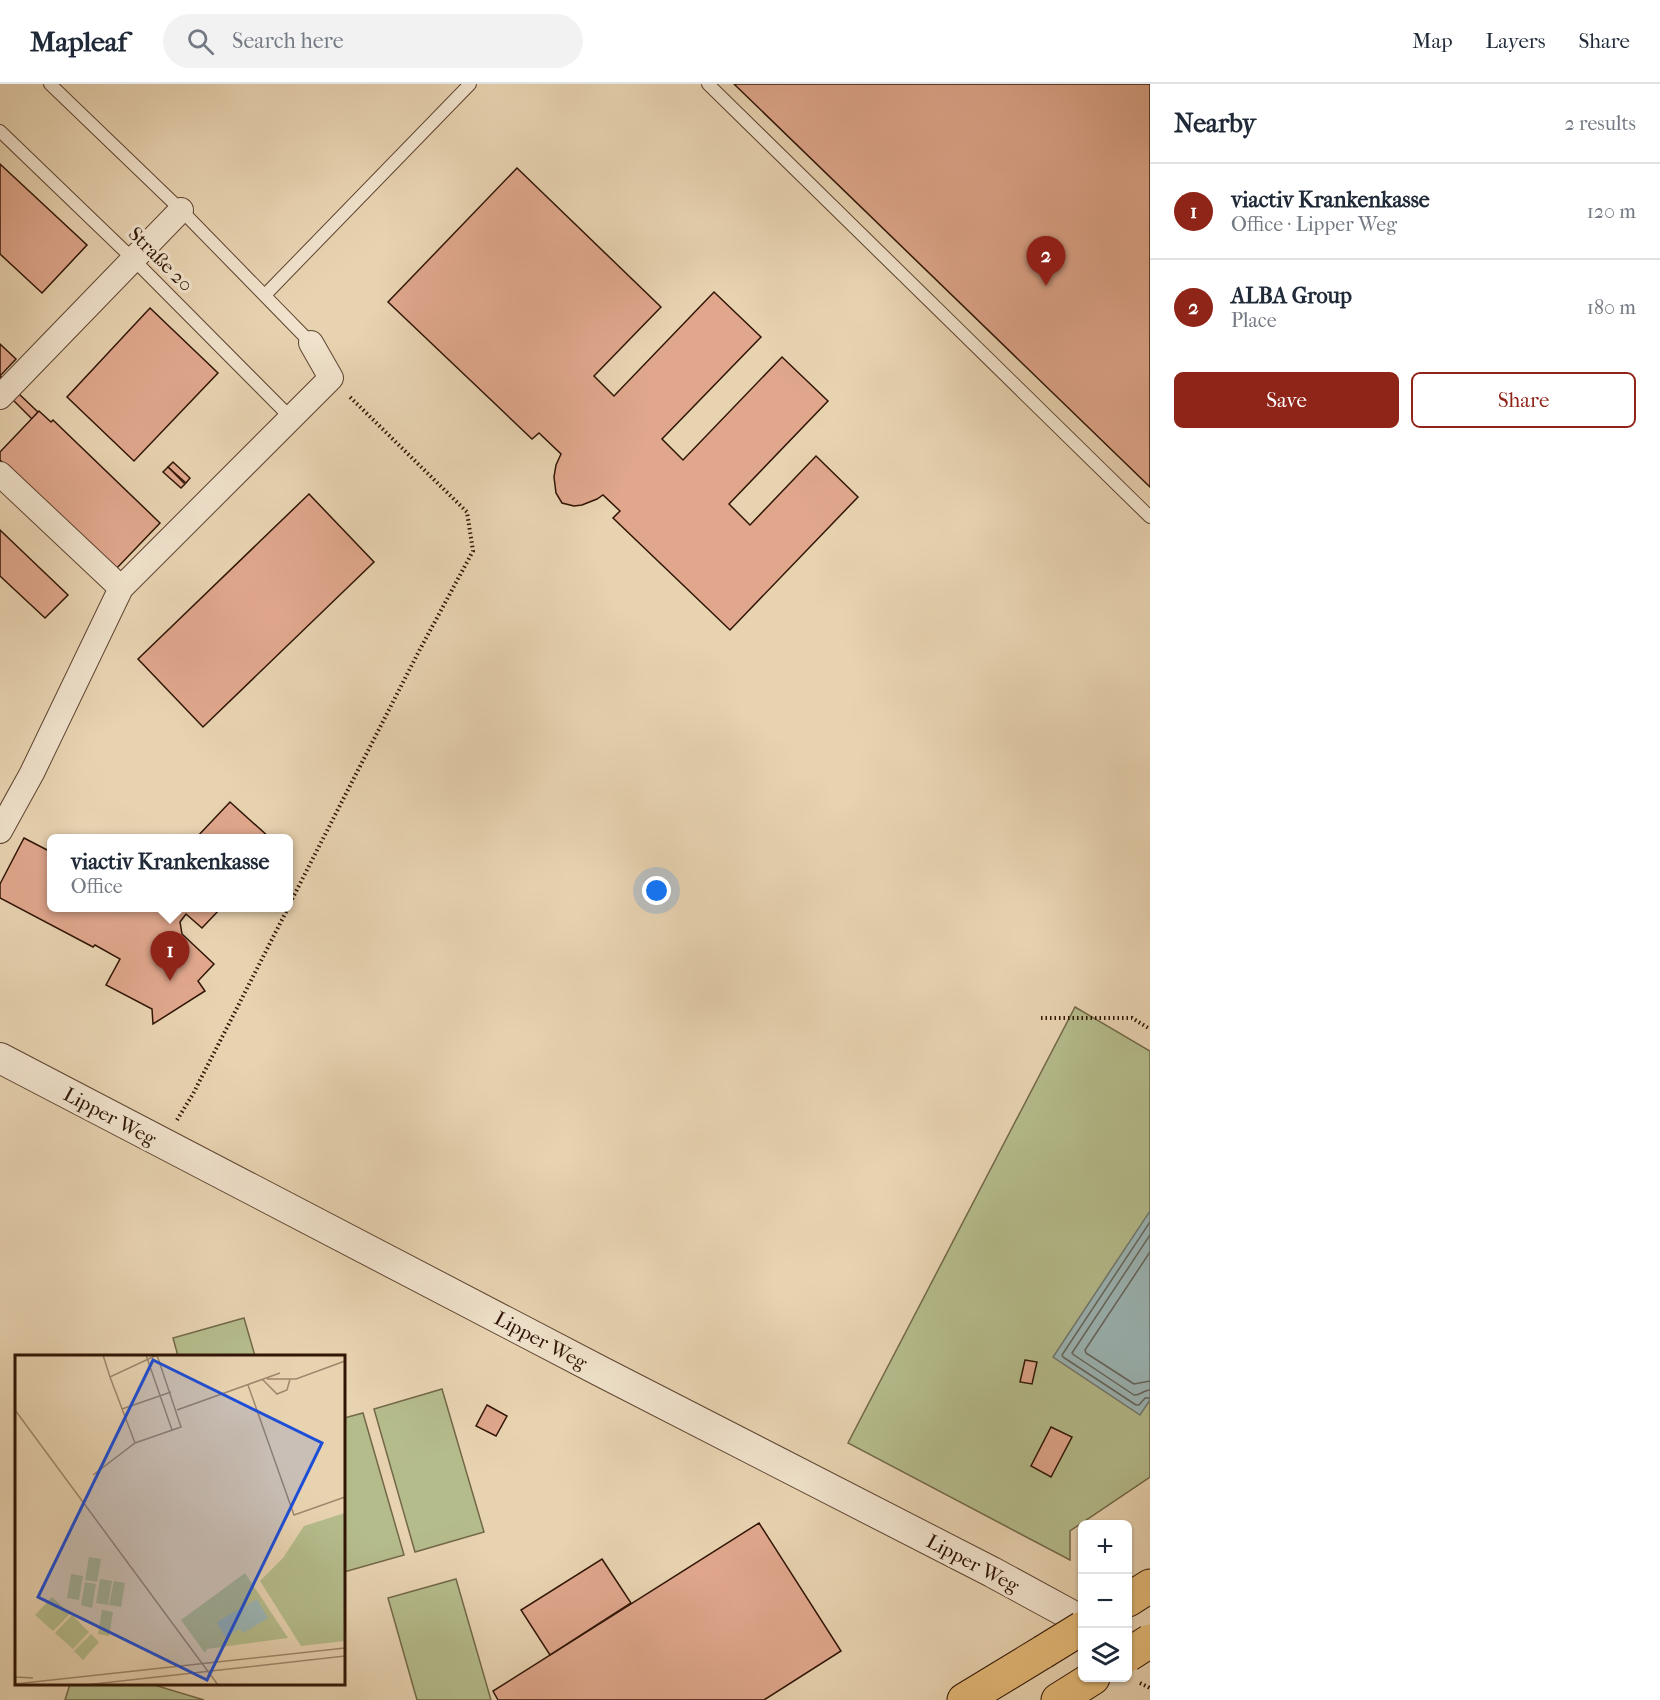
<!DOCTYPE html>
<html lang="en">
<head>
<meta charset="utf-8">
<style>
  :root { --surface:#fff; --page:#f2f2f3; --text:#1f2937; --muted:#747a83; --line:#e0e1e3; --accent:#8f2418 }
  body { margin:0; font-family:"IM FELL French Canon",serif; background:var(--page); color:var(--text) }
  .controls { position:absolute; right:18px; bottom:18px; display:grid; overflow:hidden; border-radius:9px; box-shadow:0 2px 4px #0004 }
  .controls button { width:54px; height:54px; display:grid; place-items:center; padding:0; border:0; border-bottom:2px solid var(--line); background:var(--surface); color:var(--text); font:30px sans-serif }
  .you { position:absolute; left:657px; top:807px; width:21px; height:21px; margin:-15px; border:4px solid #fff; border-radius:50%; background:#1a73e8; box-shadow:0 0 0 9px #1a73e833 }
  .badge { display:grid; place-items:center; width:39px; height:39px; border-radius:50%; background:var(--accent); color:#fff; font-size:20px; font-weight:700 }
  .pin { position:absolute; translate:-50% -50px; filter:drop-shadow(0 2px 3px #0008) }
  .pin::after { content:''; position:absolute; top:32px; width:21px; height:18px; background:inherit; clip-path:polygon(0 0,100% 0,50% 100%) }
  .popup { position:absolute; left:47px; top:750px; width:246px; height:78px; box-sizing:border-box; display:grid; place-content:center; border-radius:9px; background:var(--surface); filter:drop-shadow(0 2px 4px #0005); font-size:20px; white-space:nowrap; color:var(--muted) }
  .popup b { font-size:22px; color:var(--text) }
  .popup::after { content:''; position:absolute; left:50%; top:100%; margin-left:-12px; border:12px solid transparent; border-top-color:var(--surface) }
  .list { margin:0; padding:0; list-style:none }
  h2 { display:flex; justify-content:space-between; align-items:center; height:78px; margin:0; padding:0 24px; font-size:26px }
  h2 small { font-size:20px; font-weight:400; color:var(--muted) }
  .list li { display:grid; grid-template-columns:39px 1fr auto; gap:18px; align-items:center; box-sizing:border-box; height:96px; padding:0 24px; border-top:2px solid var(--line) }
  .list b { display:block; font-size:22px; white-space:nowrap }
  .list p { margin:0; font-size:20px; white-space:nowrap; color:var(--muted) }
  .list em { font-size:20px; font-style:normal; color:var(--muted) }
  .actions { display:flex; gap:12px; padding:18px 24px }
  .actions a { flex:1; padding:14px 0; border:2px solid var(--accent); border-radius:9px; text-align:center; font-size:21px; color:var(--accent) }
  .actions .main { background:var(--accent); color:#fff }
  .icon { flex:none; width:33px; height:33px; fill:none; stroke:currentColor; stroke-width:2; stroke-linecap:round; stroke-linejoin:round }
  .map { position:relative; flex:none; width:1150px; height:1616px; overflow:hidden }
  header { display:flex; align-items:center; gap:36px; box-sizing:border-box; height:84px; padding:0 30px; background:var(--surface); border-bottom:2px solid var(--line) }
  header strong { font-size:28px }
  nav { display:flex; gap:33px; margin-inline-start:auto; font-size:21px }
  .search { width:420px; height:54px; background:var(--page); display:flex; align-items:center; gap:15px; box-sizing:border-box; padding:0 21px; border-radius:33px; color:var(--muted); font-size:22px }
  main { display:flex }
  aside { flex:1; background:var(--surface) }
  .map>svg:first-child { display:block }
  .green { fill:#b5bc8c; stroke:#726848; stroke-width:1.5 }
  .water { fill:#9bb6b6; stroke:#70766f; stroke-width:1.5 }
  .lines { fill:none; stroke-linecap:round; stroke-linejoin:round }
  .shore { stroke:#66665e; stroke-width:1.5 }
  .building { fill:#e0a78d; stroke:#301505; stroke-width:1.5 }
  .service-casing { stroke:#5e4430; stroke-width:14 }
  .minor-casing { stroke:#5e4430; stroke-width:26 }
  .tertiary-casing { stroke:#5e4430; stroke-width:32 }
  .motorway-casing { stroke:#301505; stroke-width:35 }
  .path { stroke:#301505; stroke-width:4; stroke-dasharray:1.5 3; stroke-linecap:butt }
  .service { stroke:#f0e2cc; stroke-width:12 }
  .minor { stroke:#f0e2cc; stroke-width:24 }
  .tertiary { stroke:#f0e2cc; stroke-width:30 }
  .motorway { stroke:#e4ba78; stroke-width:33 }
  .motorway-bridge-casing { stroke:#301505; stroke-width:35; stroke-linecap:butt }
  .motorway-bridge { stroke:#e4ba78; stroke-width:33 }
  .labels { text-anchor:middle; stroke-width:6; stroke-linejoin:round; paint-order:stroke }
  .street-label { font-size:20px; fill:#301505; stroke:#f0e2cc }
  .inset-road { fill:none; stroke:#9e876c; stroke-width:1.5 }
  .view { fill:#1d4ed8; fill-opacity:0.15; stroke:#1d4ed8; stroke-width:3 }
  .inset-edge { fill:none; stroke:#301505; stroke-width:3 }
</style>
</head>
<body>
<header>
<strong>Mapleaf</strong>
<div class="search"><svg class="icon" aria-label="search" viewBox="0 0 24 24"><circle cx="10" cy="10" r="6"/><path d="M15 15l6 6"/></svg>Search here</div>
<nav><a>Map</a><a>Layers</a><a>Share</a></nav>
</header>
<main>
<div class="map">
<svg width="1150" height="1616" viewBox="0 0 1150 1616">
  <rect width="100%" height="100%" fill="#e8d3b1"/>
  <filter id="stains"><feTurbulence type="fractalNoise" baseFrequency=".00333" numOctaves="4"/><feColorMatrix values="0 0 0 0 .2 0 0 0 0 .09 0 0 0 0 .02 0 0 0 .5 -.17"/></filter>
  <radialGradient id="worn" r=".72"><stop offset=".6" stop-color="#630" stop-opacity="0"/><stop offset="1" stop-color="#630" stop-opacity=".3"/></radialGradient>
  <g class="green">
    <path d="M1075,923L1150,967V1393L1070,1447V1476L848,1359Z"/>
    <path d="M244,1234L255,1272H178L173,1254Z"/>
    <path d="M442,1305L484,1448L415,1468L374,1325Z"/>
    <path d="M363,1329L404,1471L344,1488V1334Z"/>
    <path d="M456,1495L491,1616H417L388,1514Z"/>
    <path d="M70,1600H151L204,1616H65Z"/>
  </g>
  <path class="water" d="M1150,1127V1316L1140,1331L1053,1273Z"/>
  <g class="lines">
    <g class="shore">
      <path d="M1150,1138L1062,1271L1063,1273L1136,1321H1139L1145,1314H1150"/>
      <path d="M1150,1151L1072,1269L1074,1271L1134,1311C1139,1312 1144,1306 1150,1306"/>
      <path d="M1150,1168L1085,1266L1086,1269L1134,1300L1150,1297"/>
    </g>
  </g>
  <g class="building">
    <path d="M734,0H1150V403Z"/>
    <path d="M0,80L87,161L42,209L0,170Z"/>
    <path d="M517,84L661,223L594,292L614,312L714,208L761,253L662,355L683,376L782,273L828,317L729,420L750,441L816,372L858,413L730,546L613,434L620,427L603,411L597,415L582,421L574,422L562,419L556,409L554,393L556,381L561,370L539,349L532,355L388,218Z"/>
    <path d="M150,224L218,289L134,377L67,313Z"/>
    <path d="M0,260L16,275L0,292Z"/>
    <path d="M0,292L38,328L32,335L0,303Z"/>
    <path d="M39,327L51,338L53,336L160,439L115,486L0,376V368Z"/>
    <path d="M173,378L190,394L186,399L168,383Z"/>
    <path d="M168,383L185,400L181,404L163,388Z"/>
    <path d="M309,410L374,478L203,643L138,575Z"/>
    <path d="M0,446L68,511L45,534L0,492Z"/>
    <path d="M230,718L270,754H196Z"/>
    <path d="M24,754L51,768V824H221L202,844L186,830L180,838L182,850L214,880L198,897L205,907L153,940L152,925L106,901L120,875L95,861L93,863L0,814V800Z"/>
    <path d="M1025,1276L1037,1278L1032,1300L1020,1298Z"/>
    <path d="M487,1321L507,1332L496,1352L476,1342Z"/>
    <path d="M1051,1343L1072,1353L1051,1393L1031,1382Z"/>
    <path d="M759,1439L841,1567L764,1616H498L493,1607Z"/>
    <path d="M602,1475L631,1519L550,1571L521,1526Z"/>
  </g>
  <g class="lines">
    <g class="service-casing">
      <g id="service">
        <path d="M50,0L181,126L311,259"/>
        <path d="M708,0L1150,433"/>
        <path d="M0,47L133,175L291,334"/>
        <path d="M265,211L470,0"/>
      </g>
    </g>
    <g class="minor-casing">
      <g id="minor">
        <path d="M0,313L181,126"/>
        <path d="M0,390L121,504"/>
        <path d="M0,747L32,689L121,504L331,294L311,259"/>
      </g>
    </g>
    <g class="tertiary-casing">
      <path id="tertiary" d="M0,974L600,1287L992,1488L1082,1537"/>
    </g>
    <g class="motorway-casing">
      <g id="motorway">
        <path d="M1128,1516L1150,1502"/>
        <path d="M964,1616L1043,1568"/>
        <path d="M1058,1616L1093,1594"/>
      </g>
    </g>
    <g class="path">
      <path d="M288,823L418,569L473,467L467,428L349,312"/>
      <path d="M1041,934H1132L1150,945"/>
      <path d="M177,1036L193,1010L288,824"/>
      <path d="M1140,1599L1150,1604"/>
    </g>
    <use href="#service" class="service"/>
    <use href="#minor" class="minor"/>
    <use href="#tertiary" class="tertiary"/>
    <use href="#motorway" class="motorway"/>
    <g class="motorway-bridge-casing">
      <g id="motorway-bridge">
        <path d="M1043,1568L1082,1544"/>
        <path d="M1128,1571L1150,1557"/>
      </g>
    </g>
    <use href="#motorway-bridge" class="motorway-bridge"/>
  </g>
  <g class="labels">
    <g class="street-label">
      <text transform="translate(161 175) rotate(45)" y="7">Straße 20</text>
      <text transform="translate(110 1032) rotate(28)" y="7">Lipper Weg</text>
      <text transform="translate(541 1256) rotate(28)" y="7">Lipper Weg</text>
      <text transform="translate(973 1479) rotate(28)" y="7">Lipper Weg</text>
    </g>
  </g>
  <g transform="translate(15 1271)">
    <rect width="330" height="330" fill="#e8d3b1"/>
    <path d="M330,158V286L286,291L245,226L268,203L289,171ZM74,202L86,204L82,227L70,225ZM230,218L273,283L192,294L190,298L166,265ZM56,219L68,221L64,245L52,243ZM85,224L97,226L93,250L81,248ZM99,226L110,228L106,252L94,250ZM70,227L81,229L77,253L66,250ZM37,242L55,259L38,276L20,260ZM87,255L98,257L94,281L83,279ZM57,260L74,277L58,294L40,278ZM76,279L84,287L68,305L59,296Z" fill="#b5bc8c"/>
    <path d="M242,244L253,263L228,278L225,274L210,282L202,267Z" fill="#9bb6b6"/>
    <path class="inset-road" d="M88,0L95,22L142,0M131,0L157,75M95,22L120,88M247,24L262,39L272,35L275,24M252,24H281L330,6M233,30L279,160L330,142M107,54L156,37M0,55L203,330M162,55L265,18M78,120L120,88L166,72L142,0M0,322L18,323M0,329L330,293M70,330L330,301"/>
    <path class="view" d="M138,5L307,88L192,325L23,242Z"/>
    <rect width="330" height="330" class="inset-edge"/>
  </g>
  <rect width="100%" height="100%" filter="url(#stains)"/>
  <rect width="100%" height="100%" fill="url(#worn)"/>
</svg>
<div class="controls">
<button>+</button>
<button>−</button>
<button><svg class="icon" aria-label="layers" viewBox="0 0 24 24"><path d="M12 4l9 5-9 5-9-5zM3 14l9 5 9-5"/></svg></button>
</div>
<div class="you"></div>
<div class="pin badge" style="left:170px;top:897px">1</div>
<div class="popup"><b>viactiv Krankenkasse</b>Office</div>
<div class="pin badge" style="left:1046px;top:202px">2</div>
</div>
<aside>
<h2>Nearby<small>2 results</small></h2>
<ul class="list">
<li><span class="badge">1</span><div><b>viactiv Krankenkasse</b><p>Office · Lipper Weg</p></div><em>120 m</em></li>
<li><span class="badge">2</span><div><b>ALBA Group</b><p>Place</p></div><em>180 m</em></li>
</ul>
<div class="actions"><a class="main">Save</a><a>Share</a></div>
</aside>
</main>
</body>
</html>
